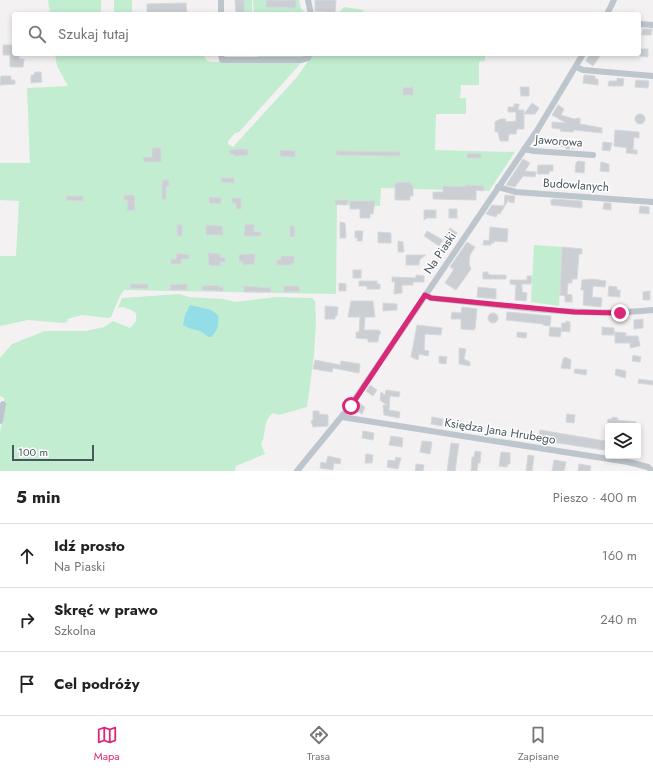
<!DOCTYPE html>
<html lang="pl">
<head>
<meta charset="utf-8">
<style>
  :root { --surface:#fff; --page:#f2f2f2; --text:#222; --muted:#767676; --line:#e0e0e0; --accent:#db2777 }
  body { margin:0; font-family:Jost,sans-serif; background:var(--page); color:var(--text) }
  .controls { position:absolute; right:12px; bottom:12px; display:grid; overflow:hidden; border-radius:4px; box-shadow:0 2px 6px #0003 }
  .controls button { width:36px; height:36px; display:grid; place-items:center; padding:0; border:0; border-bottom:1px solid var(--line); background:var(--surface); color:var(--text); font:20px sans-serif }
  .scale { position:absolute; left:12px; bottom:10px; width:82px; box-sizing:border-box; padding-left:4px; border:2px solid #4a565d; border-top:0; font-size:11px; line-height:14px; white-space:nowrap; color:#4a565d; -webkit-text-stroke:3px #fff; paint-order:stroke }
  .stop { position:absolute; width:12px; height:12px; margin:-9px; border:3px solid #db2777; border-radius:50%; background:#fff }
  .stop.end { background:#db2777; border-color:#fff; box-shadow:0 1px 4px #0008 }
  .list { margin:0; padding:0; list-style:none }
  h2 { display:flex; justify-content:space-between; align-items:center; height:52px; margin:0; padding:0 16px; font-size:17px }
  h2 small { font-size:13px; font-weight:400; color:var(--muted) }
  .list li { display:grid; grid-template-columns:26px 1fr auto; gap:12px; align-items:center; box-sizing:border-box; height:64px; padding:0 16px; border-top:1px solid var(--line) }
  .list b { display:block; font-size:15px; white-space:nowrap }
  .list p { margin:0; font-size:13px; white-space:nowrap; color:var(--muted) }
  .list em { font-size:13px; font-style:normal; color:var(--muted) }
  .icon { flex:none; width:22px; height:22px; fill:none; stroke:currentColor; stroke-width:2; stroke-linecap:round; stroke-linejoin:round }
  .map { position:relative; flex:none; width:653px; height:471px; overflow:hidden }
  .search { position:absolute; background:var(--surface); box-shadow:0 2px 6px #0003; left:12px; right:12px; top:12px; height:44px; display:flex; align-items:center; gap:10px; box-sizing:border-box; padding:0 14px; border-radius:4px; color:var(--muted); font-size:15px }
  .sheet { height:244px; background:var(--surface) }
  nav { display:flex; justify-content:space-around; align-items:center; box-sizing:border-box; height:56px; border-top:1px solid var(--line); background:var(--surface); font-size:11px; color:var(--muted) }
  nav a { display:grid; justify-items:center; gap:2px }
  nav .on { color:var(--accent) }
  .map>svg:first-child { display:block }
  .green { fill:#c3edd0 }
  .water { fill:#93dde7 }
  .building { fill:#cbced3; stroke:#d5d8dc }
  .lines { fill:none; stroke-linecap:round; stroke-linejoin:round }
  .minor { stroke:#bdc6cc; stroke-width:6 }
  .route { stroke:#db2777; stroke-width:5 }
  .labels { text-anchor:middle; stroke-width:3; stroke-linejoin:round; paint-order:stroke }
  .street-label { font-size:12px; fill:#4a565d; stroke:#fff }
</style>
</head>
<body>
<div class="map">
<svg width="653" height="471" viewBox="0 0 653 471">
  <rect width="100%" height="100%" fill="#f3f1f1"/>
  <g class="green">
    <path d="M48,0H101V14H50Z"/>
    <rect x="114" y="0" width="18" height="14"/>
    <rect x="244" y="0" width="8" height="14"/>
    <path d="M253,0H266V7H296V0H299L301,9L307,14H254Z"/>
    <path d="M344,7L364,10L361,14H338Z"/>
    <path d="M55,54H204L206,60L210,62H302L239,132L235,133L228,141V144L233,147L297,77L313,54H485V61L479,62V85H461L460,98H466V114H436L435,150L515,152L489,191L381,188L380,206L337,205L336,294L124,290L119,298L111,317L108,318L82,315L68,319L67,322L63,323L28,320L0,326V256H16L19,201L0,200V163H30L27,88L68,86L57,66Z"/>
    <path d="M258,54H307L305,58L258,59Z"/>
    <path d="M534,245L562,247L559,306L531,302Z"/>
    <path d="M179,294L189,297L223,299L235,302L275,297L312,298L315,301L316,323L314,355L307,407L279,415L273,413C262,421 267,434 261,444L265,454L236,466L235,471H0V432L5,407L4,398L0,396V358L12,344L45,331H86L104,327L113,321L130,328L136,321C137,312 136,312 128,309C123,307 123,306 118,308L122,298Z"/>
  </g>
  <path class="water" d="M190,305L211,310L218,315C219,324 218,331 211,337H208C201,328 191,331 183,325L185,315Z"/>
  <g class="building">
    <path d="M235,0H244V14H236Z"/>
    <path d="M266,0H296V8L266,7Z"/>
    <path d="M315,0H336L335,13L315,11Z"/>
    <path d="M186,3L187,14H147V4Z"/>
    <path d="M643,29H652L651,35H642Z"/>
    <path d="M3,45H14V54H19V59H24L23,67H10V55H3Z"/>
    <path d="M639,49H648V57L639,56Z"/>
    <path d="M590,54L600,56L593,66L586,61Z"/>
    <path d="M35,72H41L42,82L31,83V75H34Z"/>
    <path d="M584,75L595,76V79H598V85L583,83Z"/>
    <path d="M1,76H11V80H15V84L0,85Z"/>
    <path d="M617,78L624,79L623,86H608L609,81H617Z"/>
    <path d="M636,80L649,81L648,88L635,87Z"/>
    <path d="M413,87V95H403V88Z"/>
    <path d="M520,87H529V96H521Z"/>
    <path d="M532,103L539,108L535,114H524Z"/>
    <path d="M514,104H519L518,110H524V129H517L516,134H509L508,141H500L498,132H495V122L500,119H506V122L516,121V112H508V107H514Z"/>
    <path d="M558,105L564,109L561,115L574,119L580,118V124L602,128V133L574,130L573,132L560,131L561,129L552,128V122L566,123L552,115Z"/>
    <circle cx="640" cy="119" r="5"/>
    <path d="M615,130L639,132V138L634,137L633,150H637V154L626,153L627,148L614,146Z"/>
    <path d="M556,139L575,142L574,149L570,147V149H566V147L555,145Z"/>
    <path d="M603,142L612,143L610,151L602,150Z"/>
    <path d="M152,148H161V162H144L143,157H152Z"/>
    <path d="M242,149L248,150V155L234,156V154H229L230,150Z"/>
    <path d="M280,150L295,151V157L280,156Z"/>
    <path d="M336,151L400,152V156L336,155Z"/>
    <path d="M467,153L481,154V158H467Z"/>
    <path d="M523,159L530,163L525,171L536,172L535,177L523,176L515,187L506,185Z"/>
    <path d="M578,161L585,162L584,173L575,172L576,163Z"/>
    <path d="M601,162L609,164V172L600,171Z"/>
    <path d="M538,165H553V171H549V174H537Z"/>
    <path d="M221,178H234V183L221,182Z"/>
    <path d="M162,180H169V186H166V200L162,199Z"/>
    <path d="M411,182V185H413V196H410V200H395V183Z"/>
    <path d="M465,185L484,186L483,191L476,190V200L433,199V192H443V186L465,187Z"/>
    <path d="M124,195H134L135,210L127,211L128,200H124Z"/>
    <path d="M505,195L515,196L514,203L509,202V199L500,214L498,213L496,217L486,214L492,205L504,206Z"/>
    <path d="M66,196H83V201L66,200Z"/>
    <path d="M209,197L221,198V204L209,203Z"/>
    <path d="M232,198H241V209H236V203H232Z"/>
    <path d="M554,199L582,201V208L551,205V200Z"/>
    <path d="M335,200H349L346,205L335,204Z"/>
    <path d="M350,201H375L373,214H370V218H360V209H350Z"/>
    <path d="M604,203H611V210L603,209Z"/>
    <path d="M640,206L649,207V214L639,213Z"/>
    <rect x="449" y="209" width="8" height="9"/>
    <path d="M424,210H436V218H427L424,220Z"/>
    <path d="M340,222L345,223L346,238H340Z"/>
    <path d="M254,224V232H261V236H244L245,225Z"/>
    <rect x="177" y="225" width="5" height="11"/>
    <path d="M206,225L222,226L223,235H206Z"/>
    <path d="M290,226H294L295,237H290Z"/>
    <path d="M490,227L508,229L507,242L494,241V243H491V245H483L484,240L489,241Z"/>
    <path d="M450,228L457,233L451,243L444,239Z"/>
    <path d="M355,231H363L362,241H357L358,238H355Z"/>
    <path d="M427,231L443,240L439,246L424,236Z"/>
    <path d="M378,232L391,233V243H378Z"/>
    <path d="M398,241L403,242L404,252H398Z"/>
    <path d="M467,242L475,247L470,255L469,264L471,269L456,290L445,283L454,269L450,267Z"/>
    <path d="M562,247L582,249V254H579L577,279H572V283H568L567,294L572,295V302H565V296L560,295Z"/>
    <path d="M177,253L189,255V259H181V264H171V259H176Z"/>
    <path d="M208,253L220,254V257H225V262H220V266L209,265Z"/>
    <path d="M250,254H255L254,264L243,265V262H239V255Z"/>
    <path d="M406,255H426L420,259L419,265H406Z"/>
    <path d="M281,256H294V263H292V265H277V260H281Z"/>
    <rect x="353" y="270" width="8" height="8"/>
    <path d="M483,272H488V274L492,275H506V279H483Z"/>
    <path d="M416,275L424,276V282H413V285H402V293L394,294L395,282H392V277L416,278Z"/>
    <path d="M527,276H532L531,284H522V292L527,293L526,301L515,300L516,285L510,284V280H527Z"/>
    <path d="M592,279L606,281L605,287L593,286L592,297L602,298L601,307L583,305L584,290H581L582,280Z"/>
    <path d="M359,281H377V284H380V289H367V286H359Z"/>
    <path d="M339,283L346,284V291H339Z"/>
    <path d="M130,284H148V289L130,288Z"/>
    <path d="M187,284V290H170V285Z"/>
    <path d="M219,285V287H223V291L202,290V286Z"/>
    <path d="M244,286L271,288V292H244Z"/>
    <path d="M284,286H299L300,291L284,292Z"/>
    <path d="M609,286L617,287V290H620V297L608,296Z"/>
    <path d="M478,287L496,289V299L477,297Z"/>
    <path d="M650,291V300H643V292Z"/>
    <path d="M351,301H373L375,317H365L364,330H379L381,333L379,335L378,342H368V339L356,338V332H359L360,317H348Z"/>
    <path d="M383,303L397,304V310L383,311Z"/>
    <path d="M325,306L338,307L337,316H335V319H325Z"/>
    <path d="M462,307L477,309L475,329L474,330L461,329V319H451L452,312L461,313Z"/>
    <path d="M507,312L551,316L550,326L543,325V324L506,320Z"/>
    <circle cx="493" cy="318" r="5"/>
    <path d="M643,319V328L634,329V320Z"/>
    <path d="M566,321L570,322V332L561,331L562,323H566Z"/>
    <path d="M417,325L442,328L441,335L425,334L424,350L429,351L428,356L419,354L418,360L411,357Z"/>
    <path d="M550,327L562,328L560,337L549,336Z"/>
    <path d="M602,327L614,328V335H602Z"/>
    <path d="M517,332L527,333L526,338L517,337Z"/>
    <path d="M615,332L626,333V336H638L640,346L630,348V343H615Z"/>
    <path d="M459,348L466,349L464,359L470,362V366L459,364Z"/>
    <path d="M633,355L641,357L640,362L632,361Z"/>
    <path d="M439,356L447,357L446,364L439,363Z"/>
    <path d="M565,357L571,360L570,369L561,368L563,359Z"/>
    <path d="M315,360L340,365L341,361L360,364L359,373L333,368L332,372L319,370L313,369Z"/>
    <path d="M575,369L587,370L586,375L574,373Z"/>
    <path d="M616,369L626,371L625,378L615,375Z"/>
    <path d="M639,379L653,381V385L638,383Z"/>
    <path d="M370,385L377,390L373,396L366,391Z"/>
    <path d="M386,390L400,392L399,397L390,396L389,410L400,412L399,418L384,415L383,405H387L380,400L381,392L385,395Z"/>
    <path d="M359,403L365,407L362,414L355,410Z"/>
    <path d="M313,411H319V414L328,415V426L313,427L311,421L313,420Z"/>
    <path d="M567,414L575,415L574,423L566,422Z"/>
    <path d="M432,417L443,419L442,426L431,424Z"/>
    <path d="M612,417L618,418L617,420L636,422V426H607L608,419H612Z"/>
    <path d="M540,430L605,441L604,450L538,440Z"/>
    <path d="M363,431L374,433L373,440L362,438Z"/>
    <path d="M391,436L403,438L402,447L389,445Z"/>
    <path d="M422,441L432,442L430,454L420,452Z"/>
    <path d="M451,443L459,444L455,471H447Z"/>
    <path d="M475,451L481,452L480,463H478L477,471H471L472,457H474Z"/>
    <path d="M501,452L510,453V464H508L507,467L499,466Z"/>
    <path d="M366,454L373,455L372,463H365Z"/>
    <path d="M528,455L534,456L532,471H526Z"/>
    <path d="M328,456L341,459L340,464L334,463L333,470L320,468L321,462L326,463Z"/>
    <path d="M396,457L401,458L398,469L387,467L388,460L395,461Z"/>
    <path d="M554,460L566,462L564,471H552Z"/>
    <path d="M416,464L424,465L423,471H415Z"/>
    <path d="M579,464L591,466L590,471H578Z"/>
  </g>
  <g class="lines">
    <g class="minor">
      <path d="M221,0V14"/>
      <path d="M308,0L311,14"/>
      <path d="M607,14L614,0"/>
      <path d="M639,24L653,25"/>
      <path d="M221,54L222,60H302L308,58L310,54"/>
      <path d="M576,67L583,70L653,76"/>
      <path d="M524,149L534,151L593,155"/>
      <path d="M498,187L516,192L653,202"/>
      <path d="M425,295L431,298C504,305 579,318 653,310"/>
      <path d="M342,417L628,462L648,467L652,471"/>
      <path d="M0,421L3,404"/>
      <path d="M297,471L351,405L538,129L583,54"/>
    </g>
  </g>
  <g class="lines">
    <path class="route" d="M351,406L425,295L431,298L574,312L620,313"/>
  </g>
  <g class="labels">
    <g class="street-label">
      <text transform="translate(559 141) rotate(4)" y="4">Jaworowa</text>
      <text transform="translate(576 185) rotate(4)" y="4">Budowlanych</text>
      <text transform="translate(440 253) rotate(-56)" y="4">Na Piaski</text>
      <text transform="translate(500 431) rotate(9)" y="4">Księdza Jana Hrubego</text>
    </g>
  </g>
</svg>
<div class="controls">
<button><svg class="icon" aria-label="layers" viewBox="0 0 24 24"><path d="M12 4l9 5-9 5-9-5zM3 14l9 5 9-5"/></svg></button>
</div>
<div class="scale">100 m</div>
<div class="stop" style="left:351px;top:406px"></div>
<div class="stop end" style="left:620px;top:313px"></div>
<div class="search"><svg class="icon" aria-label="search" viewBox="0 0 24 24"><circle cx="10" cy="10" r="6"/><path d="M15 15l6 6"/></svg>Szukaj tutaj</div>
</div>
<section class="sheet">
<h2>5 min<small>Pieszo · 400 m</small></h2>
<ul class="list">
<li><svg class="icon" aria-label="ahead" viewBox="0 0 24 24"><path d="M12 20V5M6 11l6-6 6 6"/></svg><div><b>Idź prosto</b><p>Na Piaski</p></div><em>160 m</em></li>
<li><svg class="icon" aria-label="right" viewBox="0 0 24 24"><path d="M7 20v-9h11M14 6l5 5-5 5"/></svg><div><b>Skręć w prawo</b><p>Szkolna</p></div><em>240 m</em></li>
<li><svg class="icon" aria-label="arrive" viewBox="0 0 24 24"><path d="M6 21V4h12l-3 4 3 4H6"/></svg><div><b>Cel podróży</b></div></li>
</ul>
</section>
<nav>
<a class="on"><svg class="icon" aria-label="map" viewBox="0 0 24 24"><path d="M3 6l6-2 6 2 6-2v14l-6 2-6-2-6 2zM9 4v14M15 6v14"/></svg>Mapa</a>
<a><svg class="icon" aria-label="directions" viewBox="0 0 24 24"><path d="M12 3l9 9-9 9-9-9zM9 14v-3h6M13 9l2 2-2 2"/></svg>Trasa</a>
<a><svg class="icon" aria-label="saved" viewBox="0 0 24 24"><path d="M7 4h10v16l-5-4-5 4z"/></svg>Zapisane</a>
</nav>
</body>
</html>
